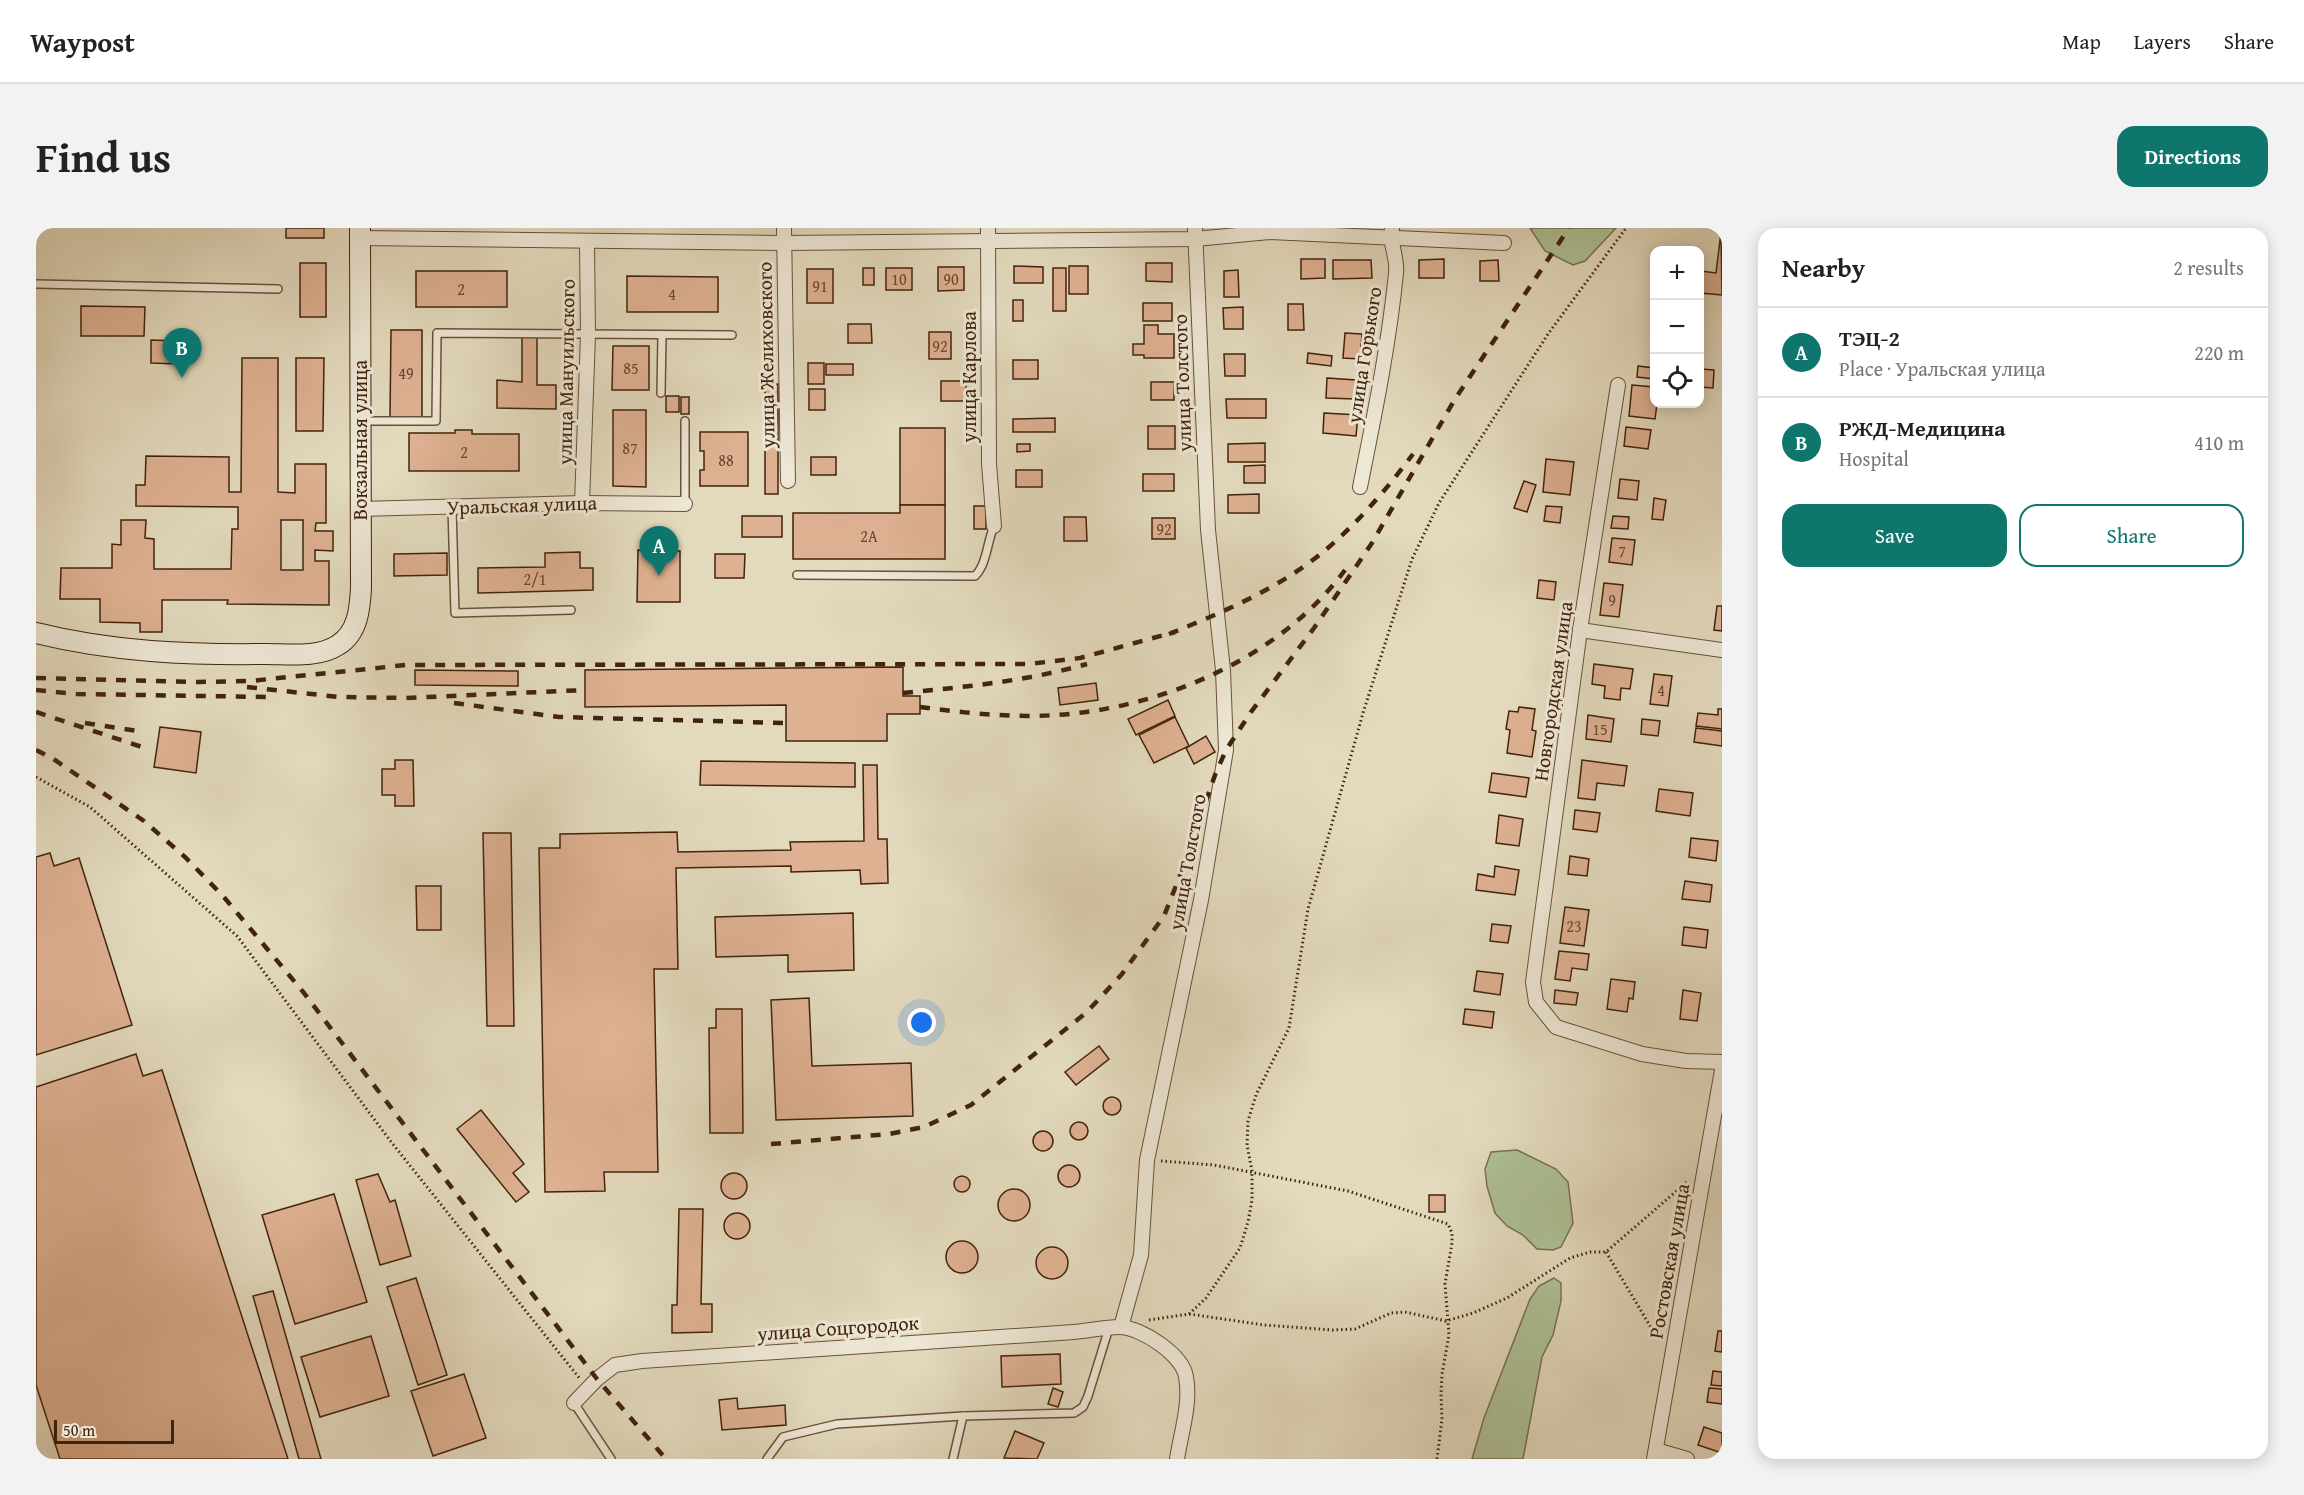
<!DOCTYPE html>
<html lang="en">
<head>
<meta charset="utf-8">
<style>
  :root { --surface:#fff; --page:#f2f2f2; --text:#222; --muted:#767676; --line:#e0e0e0; --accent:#0f766e }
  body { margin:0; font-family:"Gentium Book Plus",serif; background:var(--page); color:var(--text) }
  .controls { position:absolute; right:18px; top:18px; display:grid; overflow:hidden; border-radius:12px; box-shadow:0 3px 15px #0003 }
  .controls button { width:54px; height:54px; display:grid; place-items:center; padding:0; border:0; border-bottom:2px solid var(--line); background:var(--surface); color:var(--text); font:30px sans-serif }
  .scale { position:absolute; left:18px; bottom:15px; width:120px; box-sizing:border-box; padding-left:6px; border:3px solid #42230c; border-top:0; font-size:16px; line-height:21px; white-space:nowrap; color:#42230c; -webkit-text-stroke:4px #ede7d5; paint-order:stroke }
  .you { position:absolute; left:886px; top:795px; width:21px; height:21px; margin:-15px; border:4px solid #fff; border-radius:50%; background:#1a73e8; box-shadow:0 0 0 9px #1a73e833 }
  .badge { display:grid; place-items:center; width:39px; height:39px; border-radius:50%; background:var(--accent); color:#fff; font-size:20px; font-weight:700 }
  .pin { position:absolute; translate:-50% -50px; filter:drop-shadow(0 2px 3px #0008) }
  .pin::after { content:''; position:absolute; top:32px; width:21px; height:18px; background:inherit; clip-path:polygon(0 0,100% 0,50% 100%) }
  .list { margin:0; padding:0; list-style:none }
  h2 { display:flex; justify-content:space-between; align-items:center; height:78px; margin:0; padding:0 24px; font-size:26px }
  h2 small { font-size:20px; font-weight:400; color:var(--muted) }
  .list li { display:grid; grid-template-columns:39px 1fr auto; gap:18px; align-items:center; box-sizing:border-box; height:90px; padding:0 24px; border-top:2px solid var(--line) }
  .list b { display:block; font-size:22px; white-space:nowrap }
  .list p { margin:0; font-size:20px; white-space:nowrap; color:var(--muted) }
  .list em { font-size:20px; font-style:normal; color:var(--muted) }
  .actions { display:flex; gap:12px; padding:18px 24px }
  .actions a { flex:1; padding:14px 0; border:2px solid var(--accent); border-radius:18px; text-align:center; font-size:21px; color:var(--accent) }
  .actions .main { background:var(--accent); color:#fff }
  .icon { flex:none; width:33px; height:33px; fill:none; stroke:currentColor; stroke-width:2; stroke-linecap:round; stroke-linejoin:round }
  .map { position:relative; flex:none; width:1686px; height:1231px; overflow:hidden; border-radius:18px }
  header { display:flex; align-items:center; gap:36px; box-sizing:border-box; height:84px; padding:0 30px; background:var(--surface); border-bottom:2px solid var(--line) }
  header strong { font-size:28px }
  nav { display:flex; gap:33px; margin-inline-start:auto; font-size:21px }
  .intro { display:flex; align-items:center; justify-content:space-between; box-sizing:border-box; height:144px; padding:0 36px }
  h1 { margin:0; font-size:42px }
  .button { padding:15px 27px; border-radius:18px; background:var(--accent); color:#fff; font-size:21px; font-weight:700 }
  main { display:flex; gap:36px; padding:0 36px }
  aside { flex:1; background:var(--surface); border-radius:18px; box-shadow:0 3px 15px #0003 }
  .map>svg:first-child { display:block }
  .green { fill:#aec196; stroke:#787251; stroke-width:1.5 }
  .building { fill:#deb192; stroke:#42230c; stroke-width:1.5; fill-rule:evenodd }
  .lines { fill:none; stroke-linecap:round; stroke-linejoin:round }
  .lane-casing { stroke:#6a5138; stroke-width:10 }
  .street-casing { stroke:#6a5138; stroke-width:16 }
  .secondary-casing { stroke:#42230c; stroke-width:22 }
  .path { stroke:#42230c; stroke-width:3; stroke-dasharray:1.5 3; stroke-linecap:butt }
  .lane { stroke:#ede7d5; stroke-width:7 }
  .street { stroke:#ede7d5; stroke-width:14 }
  .secondary { stroke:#ede7d5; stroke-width:20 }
  .rail { stroke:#42230c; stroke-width:4.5; stroke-dasharray:10 10; stroke-linecap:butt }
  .labels { text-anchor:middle; stroke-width:6; stroke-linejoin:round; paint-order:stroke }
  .number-label { font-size:16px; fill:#69462e }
  .street-label { font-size:20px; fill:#42230c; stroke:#ede7d5 }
</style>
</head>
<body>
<header>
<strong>Waypost</strong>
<nav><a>Map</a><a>Layers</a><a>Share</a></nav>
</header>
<div class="intro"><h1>Find us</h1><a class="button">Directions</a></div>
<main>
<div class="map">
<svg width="1686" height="1231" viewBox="0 0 1686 1231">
  <rect width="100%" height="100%" fill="#e3dabe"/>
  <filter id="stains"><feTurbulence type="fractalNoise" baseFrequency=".00333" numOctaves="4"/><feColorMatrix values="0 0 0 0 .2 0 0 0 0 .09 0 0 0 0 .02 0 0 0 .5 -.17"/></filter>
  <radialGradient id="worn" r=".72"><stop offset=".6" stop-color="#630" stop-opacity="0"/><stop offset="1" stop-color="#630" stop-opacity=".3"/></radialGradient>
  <g class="green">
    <path d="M1494,0H1580L1549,33L1537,37L1509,23Z"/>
    <path d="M1481,922L1520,941L1532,954L1537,995L1525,1019L1517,1022L1501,1021L1487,1007L1471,998L1459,985L1451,958L1449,941L1455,924Z"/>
    <path d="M1518,1050L1525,1055V1073L1517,1107L1506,1129L1487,1231H1436L1448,1190L1494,1071L1503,1058Z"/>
  </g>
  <g class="building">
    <rect x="250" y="0" width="38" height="10"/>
    <path d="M1685,4L1686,67L1664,65L1665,43L1680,45Z"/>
    <path d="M1265,31H1289V50L1265,51Z"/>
    <path d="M1408,31V50H1383V32Z"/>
    <path d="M1297,32H1335L1336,50L1297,51Z"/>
    <path d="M1462,32L1463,53H1444V33Z"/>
    <rect x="264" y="35" width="26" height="54"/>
    <path d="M1110,35H1136V54L1110,53Z"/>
    <path d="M978,38L1007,39V55H978Z"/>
    <rect x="1033" y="38" width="19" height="28"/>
    <path d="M902,39H928V62L902,63Z"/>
    <rect x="827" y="40" width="11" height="17"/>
    <rect x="850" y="40" width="26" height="22"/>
    <rect x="1017" y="40" width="13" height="43"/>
    <rect x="771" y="41" width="26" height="34"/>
    <path d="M1202,42L1203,69H1188V43Z"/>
    <rect x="380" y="43" width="91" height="36"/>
    <path d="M591,48L682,49V84H591Z"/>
    <rect x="977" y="72" width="10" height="21"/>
    <rect x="1107" y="75" width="29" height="18"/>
    <path d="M1252,76H1267L1268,102H1252Z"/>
    <path d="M45,78L109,79L108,108H45Z"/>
    <path d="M1207,79V101H1188L1187,80Z"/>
    <path d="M812,96H835L836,115H812Z"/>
    <path d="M1108,97H1122V106H1138V130H1108V127H1097V116H1108Z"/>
    <path d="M355,102H386V189H354Z"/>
    <rect x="893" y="104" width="22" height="27"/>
    <path d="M1309,105L1326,106L1324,131L1307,130Z"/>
    <path d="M486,109H501V157H520V181L461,180V152L486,154Z"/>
    <path d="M115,112L142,113V136L115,135Z"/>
    <path d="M577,118H613V162H576Z"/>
    <path d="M1272,125L1296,128L1295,138L1271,135Z"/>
    <path d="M1188,126H1209V148H1189Z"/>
    <path d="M206,130H242V264L259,265V236H290V295H280L279,303H297V323L279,322V333H293V377L191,376L192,372H126V404H104V395L64,394V371H24L25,340H76V316L85,317V292H110L109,310L118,311V341H195L196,301H202V279L100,278V257H109L110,228L193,229V264H205ZM245,292H267V342H245Z"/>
    <path d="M260,130H288L287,203H260Z"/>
    <rect x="977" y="132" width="25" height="19"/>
    <rect x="772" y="135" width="16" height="21"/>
    <rect x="790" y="136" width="27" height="11"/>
    <path d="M1602,138L1618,140V151L1601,149Z"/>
    <path d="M1665,141L1678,142L1677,160L1664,159Z"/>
    <path d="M1291,150L1320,152L1319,171L1290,170Z"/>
    <rect x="905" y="153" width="25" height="20"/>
    <rect x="1115" y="154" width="23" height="18"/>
    <rect x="729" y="156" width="13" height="110"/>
    <path d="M1596,157L1618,159V176H1621L1619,191L1593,188Z"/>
    <rect x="773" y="161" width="16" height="21"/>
    <rect x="630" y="168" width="13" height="16"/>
    <rect x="645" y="169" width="8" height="17"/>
    <path d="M1190,171H1230V190H1191Z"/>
    <path d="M577,182H610V259L577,258Z"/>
    <path d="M1288,185L1322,187L1320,208L1287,205Z"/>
    <path d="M1019,190V204H977V191Z"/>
    <rect x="1112" y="198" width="27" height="23"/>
    <path d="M1590,199L1615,202L1612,221L1588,218Z"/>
    <rect x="864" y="200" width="45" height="77"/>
    <path d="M419,202H436V206H483V243H373V205H419Z"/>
    <path d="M664,204H712V258H664V242H668V223H664Z"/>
    <path d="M1229,215V234H1192V216Z"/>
    <path d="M981,216H994V223L981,224Z"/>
    <rect x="775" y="229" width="25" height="18"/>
    <path d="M1510,231L1538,234L1534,267L1507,264Z"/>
    <path d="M1229,237V255H1208V238Z"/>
    <rect x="980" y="242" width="26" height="17"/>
    <rect x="1107" y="246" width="31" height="17"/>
    <path d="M1584,251L1603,253L1601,272L1582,270Z"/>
    <path d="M1488,253L1500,257L1491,284L1478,280Z"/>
    <path d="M1223,266V285H1192V267Z"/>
    <path d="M1618,270L1630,272L1627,292L1616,291Z"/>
    <path d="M864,277H909V331H757V285H864Z"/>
    <rect x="938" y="278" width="12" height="23"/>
    <path d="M1510,278L1526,279L1524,295L1508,293Z"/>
    <rect x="706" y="288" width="40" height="21"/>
    <path d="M1577,288L1593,289L1592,301L1575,300Z"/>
    <path d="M1028,289H1050L1051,313H1028Z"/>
    <rect x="1116" y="290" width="23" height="21"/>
    <path d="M1576,310L1599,312L1596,337L1573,334Z"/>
    <path d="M602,322L644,323V374H601Z"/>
    <path d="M544,324V340H557V362L442,365V340L509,339V325Z"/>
    <path d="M411,325V347L358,348V326Z"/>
    <path d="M679,326H709L708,350H679Z"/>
    <path d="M1503,352L1520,354L1518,372L1501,370Z"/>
    <path d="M1568,355L1587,357L1583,389L1564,387Z"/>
    <path d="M1681,378H1686V403L1678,402Z"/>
    <path d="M1558,436L1597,441L1594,461L1585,460L1584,472L1568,470L1569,458L1556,456Z"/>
    <path d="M867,439V468H884V486H851V513H750V477L549,479V442Z"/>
    <path d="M379,442L482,443V458L379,457Z"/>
    <path d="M1618,446L1636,448L1632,478L1614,476Z"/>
    <path d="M1060,455L1062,472L1024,477L1022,460Z"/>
    <path d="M1132,472L1139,488L1100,507L1092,491Z"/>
    <path d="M1483,479L1499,481L1496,502L1500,503L1496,529L1471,525L1474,502L1470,501L1473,483L1482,484Z"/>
    <path d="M1682,481H1686V501L1660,498L1662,485L1682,487Z"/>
    <path d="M1552,487L1578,491L1575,514L1550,511Z"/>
    <path d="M1139,489L1153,518L1118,535L1103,507Z"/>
    <path d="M1606,491L1624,493L1622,508L1605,506Z"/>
    <path d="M124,499L165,504L160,545L118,539Z"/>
    <path d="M1660,500L1686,503V518L1658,514Z"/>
    <path d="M1170,508L1179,524L1158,536L1150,520Z"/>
    <path d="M359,532H377L378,578H359V567H346V541H359Z"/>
    <path d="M1546,532L1591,538L1588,558L1561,555L1559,572L1542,570Z"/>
    <path d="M665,533L819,535V559L664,557Z"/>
    <path d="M827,537H841L842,611H851L852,655L825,656L824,642L755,644V638L640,640L642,741H618L622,944H568L569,963L509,964L503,620H524V606L641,604L642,624L755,622L754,614L828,613Z"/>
    <path d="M1456,545L1493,550L1490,569L1453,564Z"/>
    <path d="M1623,561L1657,565L1654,588L1620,583Z"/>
    <path d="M1539,582L1564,585L1561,604L1537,601Z"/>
    <path d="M1463,587L1487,591L1483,618L1460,615Z"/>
    <path d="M447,605H475L478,798H451Z"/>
    <path d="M1655,610L1682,613L1680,633L1653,629Z"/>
    <path d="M14,625L18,638L43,630L96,797L0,827V629Z"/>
    <path d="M1534,628L1553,631L1551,648L1532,646Z"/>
    <path d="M1459,638L1483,642L1479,667L1440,662L1442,646L1458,649Z"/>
    <path d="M1649,653L1676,657L1674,674L1646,671Z"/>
    <path d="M380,658H405V702H381Z"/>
    <path d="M1529,679L1553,682L1548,718L1524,715Z"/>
    <path d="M817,685L818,742L752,744V727L680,729L679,689Z"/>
    <path d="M1456,696L1475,698L1472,715L1454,713Z"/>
    <path d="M1648,699L1672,702L1670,720L1646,717Z"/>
    <path d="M1523,723L1553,726L1551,742L1536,740L1534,753L1519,751Z"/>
    <path d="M1441,743L1467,746L1464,767L1438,763Z"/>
    <path d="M1575,751L1599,754L1597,771L1593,770L1591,784L1571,781Z"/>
    <path d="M1519,762L1542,765L1540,777L1518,775Z"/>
    <path d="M1647,762L1665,765L1661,793L1644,791Z"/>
    <path d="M773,770L776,838L875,835L877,888L740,892L735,772Z"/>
    <path d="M680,781H706L707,905H674L673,800H680Z"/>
    <path d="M1429,781L1458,784L1456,800L1427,796Z"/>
    <path d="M1063,818L1073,831L1040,857L1029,844Z"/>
    <path d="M100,826L107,848L126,842L252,1231H24L0,1157V859Z"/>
    <circle cx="1076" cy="878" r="9"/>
    <path d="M445,882L488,936L477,945L493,964L480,974L421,901Z"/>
    <circle cx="1043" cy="903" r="9"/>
    <circle cx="1007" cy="913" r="10"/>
    <circle cx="1033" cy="948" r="11"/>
    <circle cx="698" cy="958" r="13"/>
    <path d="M342,946L354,974L359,972L375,1028L344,1037L320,952Z"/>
    <circle cx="926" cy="956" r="8"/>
    <circle cx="978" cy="977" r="16"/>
    <path d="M298,966L331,1074L259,1096L226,987Z"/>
    <rect x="1393" y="967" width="16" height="17"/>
    <path d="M643,981H667L665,1076H676V1104L636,1105V1077H641Z"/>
    <circle cx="701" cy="998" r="13"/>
    <circle cx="926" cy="1029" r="16"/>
    <circle cx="1016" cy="1035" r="16"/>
    <path d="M380,1050L411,1147L382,1157L351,1059Z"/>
    <path d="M237,1063L285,1231H263L217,1068Z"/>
    <path d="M1682,1103H1686V1124L1679,1123Z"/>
    <path d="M335,1108L353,1168L284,1189L265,1129Z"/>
    <path d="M1024,1126L1025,1156L966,1159L965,1128Z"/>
    <path d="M1677,1143L1686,1144V1158L1675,1157Z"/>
    <path d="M428,1146L450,1210L397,1228L375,1163Z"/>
    <path d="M1017,1160L1027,1164L1022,1179L1012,1176Z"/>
    <path d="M1673,1160L1686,1161V1176L1671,1174Z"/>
    <path d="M701,1170L702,1181L749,1177L750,1197L686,1202L683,1172Z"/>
    <path d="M1668,1199L1686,1205V1225L1662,1217Z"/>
    <path d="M979,1203L1008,1215L1001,1231L968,1230Z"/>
  </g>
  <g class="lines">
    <g class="lane-casing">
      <g id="lane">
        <path d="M0,56L242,61"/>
        <path d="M625,165L626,107"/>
        <path d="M326,193H400L401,105L696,107"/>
        <path d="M649,276V193"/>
        <path d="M416,279L419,385L535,382"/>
        <path d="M761,347L939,348C951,336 951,314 958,298"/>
        <path d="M538,1175L575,1231"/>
        <path d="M731,1231L747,1209L801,1196L927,1188L1038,1185L1047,1179L1052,1168L1073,1100"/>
        <path d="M917,1231L927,1188"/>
      </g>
    </g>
    <g class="street-casing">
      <g id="street">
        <path d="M748,0L752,253"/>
        <path d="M952,0L953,236L958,298"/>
        <path d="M324,10L748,15L1159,11L1233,4L1468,15"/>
        <path d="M1582,157L1544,402L1497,754L1500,774L1520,799L1606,826L1650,833L1686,834"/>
        <path d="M1324,259C1338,189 1353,117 1360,45C1362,30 1353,16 1356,0"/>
        <path d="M546,275L552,107L551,13"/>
        <path d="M324,281L546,275L649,276"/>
        <path d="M1544,402L1686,422"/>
        <path d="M1085,1099L1105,1027L1111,932L1165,672L1190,522L1187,442L1172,302L1159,0"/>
        <path d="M538,1175L561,1151L579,1137L606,1133L1038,1104C1052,1103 1069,1099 1083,1099C1105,1099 1147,1127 1150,1149C1155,1175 1145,1205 1141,1231"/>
        <path d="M1620,1222L1651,1231"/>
        <path d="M1618,1231L1686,842"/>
      </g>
    </g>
    <g class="secondary-casing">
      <path id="secondary" d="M0,405C76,424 153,427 231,426C252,426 283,430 302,417C322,405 324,380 325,360L324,0"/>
    </g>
    <g class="path">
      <path d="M0,549L54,579L201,708L356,915L544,1151"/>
      <path d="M1125,933L1178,937L1312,963L1412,996L1416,1005V1015L1409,1056L1413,1107L1406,1146L1405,1166L1406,1191L1401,1231"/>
      <path d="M1570,1024L1623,1113"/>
      <path d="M1153,1086L1170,1070L1204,1020L1212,994L1216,972V943L1211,917L1212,893L1220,867L1253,800L1272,681L1327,485L1376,331L1403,275L1430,233L1512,106L1590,0"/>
      <path d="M1113,1092L1153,1086L1228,1097L1297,1102L1319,1101L1355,1085L1369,1084L1410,1093L1437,1085L1471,1070L1534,1030L1554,1024H1570L1651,954"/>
    </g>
    <use href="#lane" class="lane"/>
    <use href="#street" class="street"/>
    <use href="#secondary" class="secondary"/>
    <g class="rail">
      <path d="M1133,406C1185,385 1242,361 1287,324C1320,297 1351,261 1377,226"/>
      <path d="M0,450L163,454L214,453L370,437L993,436L1044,430L1139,404"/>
      <path d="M211,459L303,469L370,470L549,462"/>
      <path d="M0,462L41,466L231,469"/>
      <path d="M867,465C929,459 991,453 1051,436"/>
      <path d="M418,475L523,489L750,495"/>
      <path d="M884,479C929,485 975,490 1020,487C1127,480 1244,430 1309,342"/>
      <path d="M0,484L106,519"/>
      <path d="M49,495L108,504"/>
      <path d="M0,522L16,530L108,593L149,629L187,668L268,765L561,1151L630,1231"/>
      <path d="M735,916L853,906L888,899L935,877L1051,784L1086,746L1128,688L1147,640L1179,547L1190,522L1215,484L1278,400L1336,315L1419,171L1533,0"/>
    </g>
  </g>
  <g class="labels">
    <g class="number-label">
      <text x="863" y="57">10</text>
      <text x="915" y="57">90</text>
      <text x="784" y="64">91</text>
      <text x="425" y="67">2</text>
      <text x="636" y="72">4</text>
      <text x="904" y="124">92</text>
      <text x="595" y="146">85</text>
      <text x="370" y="151">49</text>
      <text x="594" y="226">87</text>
      <text x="428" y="230">2</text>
      <text x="690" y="238">88</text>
      <text x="1128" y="307">92</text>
      <text x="833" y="314">2А</text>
      <text x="1586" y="329">7</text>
      <text x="499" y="357">2/1</text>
      <text x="1576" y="378">9</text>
      <text x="1625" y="468">4</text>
      <text x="1564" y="507">15</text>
      <text x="1538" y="704">23</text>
    </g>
    <g class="street-label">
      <text transform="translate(730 127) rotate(-91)" y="7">улица Желиховского</text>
      <text transform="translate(1328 127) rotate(-81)" y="7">улица Горького</text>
      <text transform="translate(530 144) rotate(-89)" y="7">улица Мануильского</text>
      <text transform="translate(933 149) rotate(-90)" y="7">улица Карлова</text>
      <text transform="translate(1146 155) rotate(-92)" y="7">улица Толстого</text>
      <text transform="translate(324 212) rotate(-90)" y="7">Вокзальная улица</text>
      <text transform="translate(486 277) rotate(-2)" y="7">Уральская улица</text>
      <text transform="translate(1517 463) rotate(-82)" y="7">Новгородская улица</text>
      <text transform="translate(1151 634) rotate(-80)" y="7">улица Толстого</text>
      <text transform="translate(1633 1033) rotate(-80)" y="7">Ростовская улица</text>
      <text transform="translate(802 1100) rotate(-4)" y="7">улица Соцгородок</text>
    </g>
  </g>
  <rect width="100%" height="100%" filter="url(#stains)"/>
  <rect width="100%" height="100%" fill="url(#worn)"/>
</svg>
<div class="controls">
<button>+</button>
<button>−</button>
<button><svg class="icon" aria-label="locate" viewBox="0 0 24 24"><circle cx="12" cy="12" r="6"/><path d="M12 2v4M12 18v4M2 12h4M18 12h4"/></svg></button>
</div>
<div class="scale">50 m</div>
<div class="you"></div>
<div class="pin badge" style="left:623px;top:348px">A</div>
<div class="pin badge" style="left:146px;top:150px">B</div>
</div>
<aside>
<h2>Nearby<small>2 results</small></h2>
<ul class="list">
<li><span class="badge">A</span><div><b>ТЭЦ-2</b><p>Place · Уральская улица</p></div><em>220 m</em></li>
<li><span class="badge">B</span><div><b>РЖД-Медицина</b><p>Hospital</p></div><em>410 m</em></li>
</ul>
<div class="actions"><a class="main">Save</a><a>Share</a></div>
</aside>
</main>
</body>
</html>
